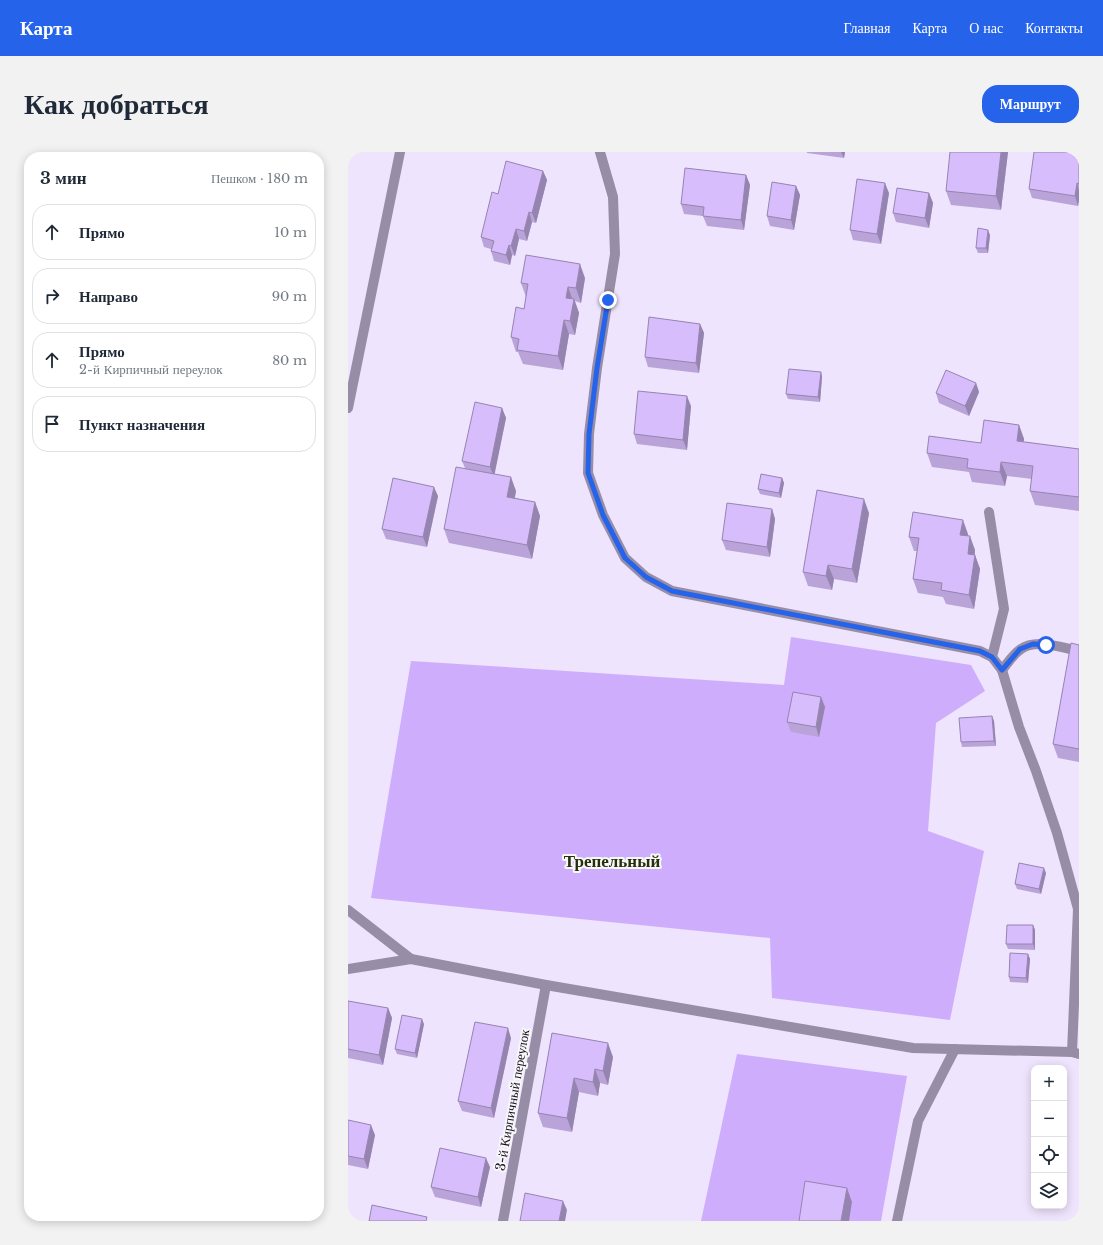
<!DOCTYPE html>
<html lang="ru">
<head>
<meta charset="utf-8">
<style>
  :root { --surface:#fff; --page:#f2f2f3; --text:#1f2937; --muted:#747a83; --line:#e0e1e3; --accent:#2563eb }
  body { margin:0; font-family:"Libre Baskerville",serif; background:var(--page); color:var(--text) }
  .controls { position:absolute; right:12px; bottom:12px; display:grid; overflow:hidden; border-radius:8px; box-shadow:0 2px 10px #0003 }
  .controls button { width:36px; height:36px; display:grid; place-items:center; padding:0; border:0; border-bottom:1px solid var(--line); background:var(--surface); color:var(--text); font:20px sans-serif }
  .stop { position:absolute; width:12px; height:12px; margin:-9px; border:3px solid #2563eb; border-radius:50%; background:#fff }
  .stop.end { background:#2563eb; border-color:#fff; box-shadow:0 1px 4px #0008 }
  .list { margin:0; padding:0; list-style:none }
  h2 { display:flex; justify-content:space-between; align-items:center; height:52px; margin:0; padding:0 16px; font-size:17px }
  h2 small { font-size:13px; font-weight:400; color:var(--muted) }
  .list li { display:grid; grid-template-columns:26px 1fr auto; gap:12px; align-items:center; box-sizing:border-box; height:56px; margin:0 8px 8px; padding:0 8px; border:1px solid var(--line); border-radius:16px }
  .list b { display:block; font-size:15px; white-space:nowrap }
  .list p { margin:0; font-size:13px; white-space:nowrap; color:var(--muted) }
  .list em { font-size:13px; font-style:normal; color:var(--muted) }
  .icon { flex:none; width:22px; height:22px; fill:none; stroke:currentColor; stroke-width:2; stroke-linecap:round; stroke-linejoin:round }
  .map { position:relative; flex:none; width:731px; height:1069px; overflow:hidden; border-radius:16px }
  header { display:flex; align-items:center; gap:24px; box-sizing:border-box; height:56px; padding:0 20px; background:var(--accent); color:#fff }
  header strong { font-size:19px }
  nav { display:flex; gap:22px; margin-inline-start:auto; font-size:14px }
  .intro { display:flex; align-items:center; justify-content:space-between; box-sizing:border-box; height:96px; padding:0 24px }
  h1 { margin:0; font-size:28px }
  .button { padding:10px 18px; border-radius:16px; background:var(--accent); color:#fff; font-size:14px; font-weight:700 }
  main { display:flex; gap:24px; padding:0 24px }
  aside { flex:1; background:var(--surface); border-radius:16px; box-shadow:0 2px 10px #0003 }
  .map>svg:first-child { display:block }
  .green { fill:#cfadfd }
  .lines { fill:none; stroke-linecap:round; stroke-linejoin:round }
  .minor { stroke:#988da7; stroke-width:10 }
  .wall { fill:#b9a3d8 }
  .shaded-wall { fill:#9684b0 }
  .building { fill:#d7bdfb; stroke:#9684b0 }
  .route { stroke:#2563eb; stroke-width:5 }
  .labels { text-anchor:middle; stroke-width:4; stroke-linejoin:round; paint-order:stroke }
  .street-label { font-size:13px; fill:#170d22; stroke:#f7f7f7 }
  .district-label { font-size:17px; font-weight:bold; fill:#25300b; stroke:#f7f7f7 }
</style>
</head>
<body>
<header>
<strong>Карта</strong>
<nav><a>Главная</a><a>Карта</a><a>О нас</a><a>Контакты</a></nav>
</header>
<div class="intro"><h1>Как добраться</h1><a class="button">Маршрут</a></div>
<main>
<aside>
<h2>3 мин<small>Пешком · 180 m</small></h2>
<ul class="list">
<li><svg class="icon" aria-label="ahead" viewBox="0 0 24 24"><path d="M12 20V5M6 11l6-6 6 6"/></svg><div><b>Прямо</b></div><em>10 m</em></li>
<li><svg class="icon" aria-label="right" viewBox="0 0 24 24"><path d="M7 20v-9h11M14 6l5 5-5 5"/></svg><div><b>Направо</b></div><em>90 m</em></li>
<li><svg class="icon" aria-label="ahead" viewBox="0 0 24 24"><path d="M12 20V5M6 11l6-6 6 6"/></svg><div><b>Прямо</b><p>2-й Кирпичный переулок</p></div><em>80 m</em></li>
<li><svg class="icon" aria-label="arrive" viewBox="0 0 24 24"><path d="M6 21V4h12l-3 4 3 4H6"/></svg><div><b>Пункт назначения</b></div></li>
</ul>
</aside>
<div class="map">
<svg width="731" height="1069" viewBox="0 0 731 1069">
  <rect width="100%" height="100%" fill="#eee4fd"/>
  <g class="green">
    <path d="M443,485L623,513L637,539L588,571L580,679L636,699L602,868L424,846L422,786L23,746L63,509L436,533Z"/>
    <path d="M389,902L559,924L533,1069H353Z"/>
  </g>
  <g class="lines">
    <g class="minor">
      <path d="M252,0L265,45L267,102L249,216L241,282L240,321L255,363L277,406L298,425L324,439L632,499L644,505L654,518L671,575L688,619L709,681L730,757L724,900"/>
      <path d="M0,256L52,0"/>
      <path d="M641,360L656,457L644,505"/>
      <path d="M654,518C659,512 665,502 673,497C688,486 714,496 731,499"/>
      <path d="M0,758L63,807"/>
      <path d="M0,817L63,807L198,833L565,896L724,900L731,902"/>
      <path d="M155,1069L198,833"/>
      <path d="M549,1069L570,969L607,897"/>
    </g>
  </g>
  <g class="wall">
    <path d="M459,0H497L496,6L459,1Z"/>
    <path d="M660,0L653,58L603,53L598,39Z"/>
    <path d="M731,0V48L730,54L684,46L681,37Z"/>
    <path d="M195,19L199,28L188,71L184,70L179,89L171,87L167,104L164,103L162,113L146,109L143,99V97L136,95L133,85L150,42Z"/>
    <path d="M398,23L402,33L396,78L359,74L355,64L336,62L333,52Z"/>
    <path d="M448,34L452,43L446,78L422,74L419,64Z"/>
    <path d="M541,41L533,92L505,88L502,78Z"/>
    <path d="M581,41L585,51L581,76L548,70L545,61Z"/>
    <path d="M642,83L640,101H630L628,96Z"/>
    <path d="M237,126L233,151L227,149L231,161L227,183L221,182L215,218L175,212L170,200H168L163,185L176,157L178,145L173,131Z"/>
    <path d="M352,172L356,181L351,221L300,215L297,205Z"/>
    <path d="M473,220L474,225L472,250L440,247L438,242Z"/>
    <path d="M628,231L631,240L621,264L591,251L588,241Z"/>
    <path d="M343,254L339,298L289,292L286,282Z"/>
    <path d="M154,256L158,266L146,322L168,339L167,346L187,350L192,364L184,407L101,391L96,377L117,316L114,309Z"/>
    <path d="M671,273L676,287V290L731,297V359L687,353L682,339L684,327L659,324L657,334L624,330L621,320L584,315L579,301L633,291Z"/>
    <path d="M434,326L436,331L433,346L412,342L410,337Z"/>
    <path d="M90,344L79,395L38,387L34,377Z"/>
    <path d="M424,357L427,367L422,405L378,398L374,388Z"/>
    <path d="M521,361L509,431L486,427L484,438L460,434L455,420Z"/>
    <path d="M620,382V384L627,398V403L632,417L626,457L598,452L595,445L570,441L565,427L569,399H566L561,385Z"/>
    <path d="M731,493V610L710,606L705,592Z"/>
    <path d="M473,545L477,555L471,585L443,580L439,570Z"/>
    <path d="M644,564L646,569L648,594L614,595L613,590Z"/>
    <path d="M698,721L693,742L669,737L667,732Z"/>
    <path d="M685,773L687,778V798L660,797L658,792Z"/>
    <path d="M680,802L682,807L680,831L662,830L661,825Z"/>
    <path d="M0,849L40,856L44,866L35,913L0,906Z"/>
    <path d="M76,872L69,906L49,902L47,897Z"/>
    <path d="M204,881L265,905L260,933L252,931L250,944L231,940L224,980L195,975L190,961Z"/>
    <path d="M163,886L146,966L114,959L110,949Z"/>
    <path d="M0,968L27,983L20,1017L0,1013Z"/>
    <path d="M142,1015L133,1055L87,1045L83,1035Z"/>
  </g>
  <g class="shaded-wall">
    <path d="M493,0H497L496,6Z"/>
    <path d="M653,0H660L653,58L648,44Z"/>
    <path d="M195,19L199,28L188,71L184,61Z"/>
    <path d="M398,23L402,33L396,78L393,68Z"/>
    <path d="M537,31L541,41L533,92L529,82Z"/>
    <path d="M729,31L731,38V48L730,54L727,44Z"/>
    <path d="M448,34L452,43L446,78L443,68Z"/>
    <path d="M581,41L585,51L581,76L577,66Z"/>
    <path d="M181,60L184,70L179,89L176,79Z"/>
    <path d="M168,77L171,87L167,104L163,94Z"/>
    <path d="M640,78L642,83L640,101L638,96Z"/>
    <path d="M161,93L164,103L162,113L158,103Z"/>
    <path d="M232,112L237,126L233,151L228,136Z"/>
    <path d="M220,135L225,149L218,146Z"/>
    <path d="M226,147L231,161L227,183L222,169Z"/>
    <path d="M216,168L221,182L215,218L210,204Z"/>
    <path d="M352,172L356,181L351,221L348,211Z"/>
    <path d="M473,220L474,225L472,250L470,245Z"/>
    <path d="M628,231L631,240L621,264L617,254Z"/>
    <path d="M339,244L343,254L339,298L335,288Z"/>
    <path d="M154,256L158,266L146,325L142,315Z"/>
    <path d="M671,273L676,287L674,303L669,289Z"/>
    <path d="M653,310L659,324L657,334L652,320Z"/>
    <path d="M163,325L168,339L164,359L159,345Z"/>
    <path d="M434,326L436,331L433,346L431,341Z"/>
    <path d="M86,335L90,344L79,395L75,385Z"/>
    <path d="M516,347L521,361L509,431L504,417Z"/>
    <path d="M187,350L192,364L184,407L179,393Z"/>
    <path d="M424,357L427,367L422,405L419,395Z"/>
    <path d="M615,368L620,382L618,397L612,383Z"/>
    <path d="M622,384L627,398L625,416L620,402Z"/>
    <path d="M627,403L632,417L626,457L621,443Z"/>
    <path d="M480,413L486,427L484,438L478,424Z"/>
    <path d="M473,545L477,555L471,585L468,575Z"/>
    <path d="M644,564L646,569L648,594L646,589Z"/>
    <path d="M696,716L698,721L693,742L691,737Z"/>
    <path d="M685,773L687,778V798L685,792Z"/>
    <path d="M680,802L682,807L680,831L678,826Z"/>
    <path d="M40,856L44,866L35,913L31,903Z"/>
    <path d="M74,867L76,872L69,906L67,901Z"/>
    <path d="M160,876L163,886L146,966L143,956Z"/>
    <path d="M260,891L265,905L260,933L255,919Z"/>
    <path d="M247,917L252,931L250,944L245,930Z"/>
    <path d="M226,926L231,940L224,980L219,966Z"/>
    <path d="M23,973L27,983L20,1017L16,1007Z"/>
    <path d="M138,1006L142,1015L133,1055L130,1045Z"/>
    <path d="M499,1036L504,1050L501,1069H493Z"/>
    <path d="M215,1049L219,1058L217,1069H211Z"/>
  </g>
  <g class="building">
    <path d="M602,0H653L648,44L598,39Z"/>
    <path d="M686,0H731V32L729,31L727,44L681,37Z"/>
    <path d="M158,9L195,19L184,61L181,60L176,79L168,77L163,94L161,93L158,103L143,99L146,89L133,85L144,40L150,42Z"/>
    <path d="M337,16L398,23L393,68L355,64L356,55L333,52Z"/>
    <path d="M509,27L537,31L529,82L502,78Z"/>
    <path d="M424,30L448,34L443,68L419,64Z"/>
    <path d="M549,36L581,41L577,66L545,61Z"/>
    <path d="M630,76L640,78L638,96H628Z"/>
    <path d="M178,103L232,112L228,136L220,135L218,146L226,147L222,169L216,168L210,204L169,198L171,187L163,185L168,155L176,157L180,132L173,131Z"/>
    <path d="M301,165L352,172L348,211L297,205Z"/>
    <path d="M441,217L473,220L470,245L438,242Z"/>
    <path d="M598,218L628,231L617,254L588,241Z"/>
    <path d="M290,239L339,244L335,288L286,282Z"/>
    <path d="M127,250L154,256L142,315L114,309Z"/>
    <path d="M636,268L671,273L669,289L731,297V345L682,339L685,314L653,310L652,320L619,316L620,307L579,301L581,284L633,291Z"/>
    <path d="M108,315L163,325L159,345L187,350L179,393L96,377Z"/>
    <path d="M413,322L434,326L431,341L410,337Z"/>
    <path d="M45,326L86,335L75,385L34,377Z"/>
    <path d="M469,338L516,347L504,417L480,413L478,424L455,420Z"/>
    <path d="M379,351L424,357L419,395L374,388Z"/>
    <path d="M565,360L615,368L612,383L622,384L620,402L627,403L621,443L593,438L594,431L565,427L571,386L561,385Z"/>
    <path d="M723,491L731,493V597L705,592Z"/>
    <path d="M445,540L473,545L468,575L439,570Z"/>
    <path d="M644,564L646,589L613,590L611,566Z"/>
    <path d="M671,711L696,716L691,737L667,732Z"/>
    <path d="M659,773H685V792H658Z"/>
    <path d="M662,801L680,802L678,826L661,825Z"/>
    <path d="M0,849L40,856L31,903L0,897Z"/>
    <path d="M54,863L74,867L67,901L47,897Z"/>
    <path d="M127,870L160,876L143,956L110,949Z"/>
    <path d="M204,881L260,891L255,919L247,917L245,930L226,926L219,966L190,961Z"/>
    <path d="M0,968L23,973L16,1007L0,1004Z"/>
    <path d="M92,996L138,1006L130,1045L83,1035Z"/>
    <path d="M457,1029L499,1036L493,1069H451Z"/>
    <path d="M177,1041L215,1049L211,1069H172Z"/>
    <path d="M24,1053L79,1065L78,1069H21Z"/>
  </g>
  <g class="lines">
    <path class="route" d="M260,148L249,216L241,282L240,321L255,363L277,406L298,425L324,439L632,499L644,505L654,518L672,497L685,492L698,493"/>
  </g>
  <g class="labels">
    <g class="street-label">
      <text transform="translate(164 948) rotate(-80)" y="5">3-й Кирпичный переулок</text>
    </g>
    <g class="district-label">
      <text x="264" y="715">Трепельный</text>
    </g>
  </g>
</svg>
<div class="controls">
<button>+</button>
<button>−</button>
<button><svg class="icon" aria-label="locate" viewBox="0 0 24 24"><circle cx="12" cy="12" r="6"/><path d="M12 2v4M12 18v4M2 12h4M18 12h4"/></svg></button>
<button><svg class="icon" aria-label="layers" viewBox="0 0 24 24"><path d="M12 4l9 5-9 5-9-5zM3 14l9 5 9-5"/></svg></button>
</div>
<div class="stop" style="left:698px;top:493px"></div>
<div class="stop end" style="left:260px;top:148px"></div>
</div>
</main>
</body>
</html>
